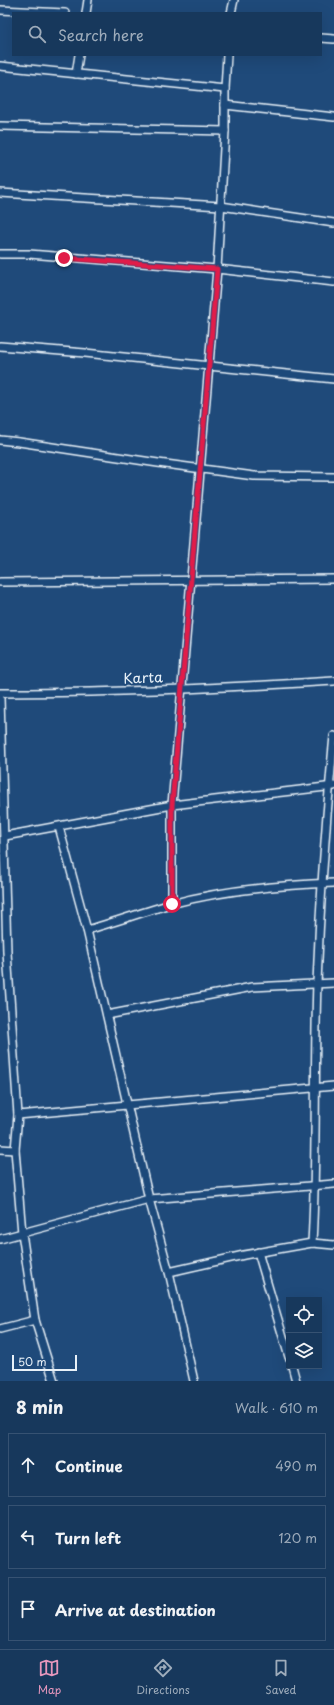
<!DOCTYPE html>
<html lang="en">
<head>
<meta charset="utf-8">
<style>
  :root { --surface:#17385c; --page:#203f62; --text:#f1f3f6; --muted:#9eacbb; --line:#365272; --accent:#e797bd }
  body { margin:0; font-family:"Playpen Sans",sans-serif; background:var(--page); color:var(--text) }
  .controls { position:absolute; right:12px; bottom:12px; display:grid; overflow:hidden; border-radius:0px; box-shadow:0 4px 16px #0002 }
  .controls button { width:36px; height:36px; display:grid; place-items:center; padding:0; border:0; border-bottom:1px solid var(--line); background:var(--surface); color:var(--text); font:20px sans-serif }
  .scale { position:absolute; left:12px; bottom:10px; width:65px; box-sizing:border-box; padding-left:4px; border:2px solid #e8f1f8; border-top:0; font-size:11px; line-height:14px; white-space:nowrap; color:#e8f1f8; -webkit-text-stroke:3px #1f4a7a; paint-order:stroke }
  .stop { position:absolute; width:12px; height:12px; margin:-9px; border:3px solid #e11d48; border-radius:50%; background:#fff }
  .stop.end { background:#e11d48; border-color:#fff; box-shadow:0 1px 4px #0008 }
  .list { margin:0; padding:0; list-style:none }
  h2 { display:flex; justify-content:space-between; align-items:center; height:52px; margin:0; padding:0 16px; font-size:17px }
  h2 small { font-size:13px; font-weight:400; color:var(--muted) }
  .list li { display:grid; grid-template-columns:26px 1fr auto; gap:12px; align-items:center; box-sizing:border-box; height:64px; margin:0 8px 8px; padding:0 8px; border:1px solid var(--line); border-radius:0px }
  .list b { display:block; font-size:15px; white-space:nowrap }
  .list em { font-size:13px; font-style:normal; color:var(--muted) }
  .icon { flex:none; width:22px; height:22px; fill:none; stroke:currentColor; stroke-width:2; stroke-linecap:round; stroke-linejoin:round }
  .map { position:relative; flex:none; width:334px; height:1381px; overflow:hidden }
  .search { position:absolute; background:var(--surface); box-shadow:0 4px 16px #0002; left:12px; right:12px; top:12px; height:44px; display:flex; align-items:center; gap:10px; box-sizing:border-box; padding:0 14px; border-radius:0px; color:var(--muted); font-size:15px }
  .sheet { height:268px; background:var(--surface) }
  nav { display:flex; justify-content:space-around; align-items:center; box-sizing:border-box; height:56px; border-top:1px solid var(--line); background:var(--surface); font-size:11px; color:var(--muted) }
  nav a { display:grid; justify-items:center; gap:2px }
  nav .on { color:var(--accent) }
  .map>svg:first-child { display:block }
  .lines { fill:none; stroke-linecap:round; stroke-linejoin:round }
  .street-casing { stroke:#e8f1f8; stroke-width:10 }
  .street { stroke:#1f4a7a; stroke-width:7 }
  .route { stroke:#e11d48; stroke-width:5 }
  .labels { text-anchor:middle; stroke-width:3.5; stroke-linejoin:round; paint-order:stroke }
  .street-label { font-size:14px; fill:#e8f1f8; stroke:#1f4a7a }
</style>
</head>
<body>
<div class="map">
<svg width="334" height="1381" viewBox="0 0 334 1381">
  <rect width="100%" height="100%" fill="#1f4a7a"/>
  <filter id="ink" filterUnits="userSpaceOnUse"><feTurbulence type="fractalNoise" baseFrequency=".025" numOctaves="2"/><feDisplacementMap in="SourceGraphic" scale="8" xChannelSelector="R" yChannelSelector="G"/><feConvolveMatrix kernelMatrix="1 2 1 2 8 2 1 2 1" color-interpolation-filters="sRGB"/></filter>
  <g filter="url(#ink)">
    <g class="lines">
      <g class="street-casing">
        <g id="street">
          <path d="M0,10L65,13"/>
          <path d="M86,13L88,0"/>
          <path d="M231,13L234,0"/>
          <path d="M321,38L334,39"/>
          <path d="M0,66L225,89"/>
          <path d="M76,74L79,55"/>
          <path d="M225,105L334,117"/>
          <path d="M0,126L225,131"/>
          <path d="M0,193L221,206L334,223"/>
          <path d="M0,254H29L217,269L334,282"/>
          <path d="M0,346L85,353L334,379"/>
          <path d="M0,440L19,442L158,463L254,476L334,477"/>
          <path d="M0,582L334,579"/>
          <path d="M0,693C112,693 223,688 334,681"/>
          <path d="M0,697L7,952L18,1115L15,1150L22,1233L35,1320L54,1381"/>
          <path d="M59,827L87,930L149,1199L169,1272L194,1381"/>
          <path d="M5,836L172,805L334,786"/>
          <path d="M172,904V805L217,269L225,131V89L227,55"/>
          <path d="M87,930C115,922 143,912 171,904C223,890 280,885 334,883"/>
          <path d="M107,1015L252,987L334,983"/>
          <path d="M18,1115C124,1106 229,1095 334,1086"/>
          <path d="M0,1149L15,1150"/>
          <path d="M0,1239L149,1199L334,1184"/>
          <path d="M312,1243C317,1156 314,1070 317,983C320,901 326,818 334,736"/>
          <path d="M258,1252L289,1357"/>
          <path d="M169,1272L244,1255L312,1243L334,1245"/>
          <path d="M0,1329L35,1320"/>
          <path d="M292,1366L296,1381"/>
        </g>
      </g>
      <use href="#street" class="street"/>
    </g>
  </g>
  <g class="lines" filter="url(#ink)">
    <path class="route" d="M64,258L217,269L172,805V904"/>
  </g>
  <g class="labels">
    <g class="street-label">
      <text transform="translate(143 678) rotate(-2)" y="5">Karta</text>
    </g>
  </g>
</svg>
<div class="controls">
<button><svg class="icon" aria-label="locate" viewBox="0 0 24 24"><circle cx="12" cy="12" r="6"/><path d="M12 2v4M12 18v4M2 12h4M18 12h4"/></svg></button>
<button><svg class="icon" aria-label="layers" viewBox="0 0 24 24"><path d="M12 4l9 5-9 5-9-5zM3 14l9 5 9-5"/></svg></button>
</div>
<div class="scale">50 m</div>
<div class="stop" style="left:172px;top:904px"></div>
<div class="stop end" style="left:64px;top:258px"></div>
<div class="search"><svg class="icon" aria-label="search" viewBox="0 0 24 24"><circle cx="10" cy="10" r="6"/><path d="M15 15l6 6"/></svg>Search here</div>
</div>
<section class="sheet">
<h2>8 min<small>Walk · 610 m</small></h2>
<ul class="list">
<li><svg class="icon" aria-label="ahead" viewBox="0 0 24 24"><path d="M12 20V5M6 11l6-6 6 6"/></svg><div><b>Continue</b></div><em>490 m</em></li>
<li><svg class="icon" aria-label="left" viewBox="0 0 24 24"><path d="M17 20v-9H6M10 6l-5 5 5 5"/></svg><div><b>Turn left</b></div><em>120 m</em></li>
<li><svg class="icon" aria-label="arrive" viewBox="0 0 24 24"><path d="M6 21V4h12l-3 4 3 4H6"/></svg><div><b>Arrive at destination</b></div></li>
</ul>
</section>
<nav>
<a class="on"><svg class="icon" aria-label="map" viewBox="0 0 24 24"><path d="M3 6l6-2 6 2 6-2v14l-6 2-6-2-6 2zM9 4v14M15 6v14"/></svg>Map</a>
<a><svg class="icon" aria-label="directions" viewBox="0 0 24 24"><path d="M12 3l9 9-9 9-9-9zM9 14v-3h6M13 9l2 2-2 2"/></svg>Directions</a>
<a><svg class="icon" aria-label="saved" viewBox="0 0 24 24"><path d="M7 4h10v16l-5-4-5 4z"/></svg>Saved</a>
</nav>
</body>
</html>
